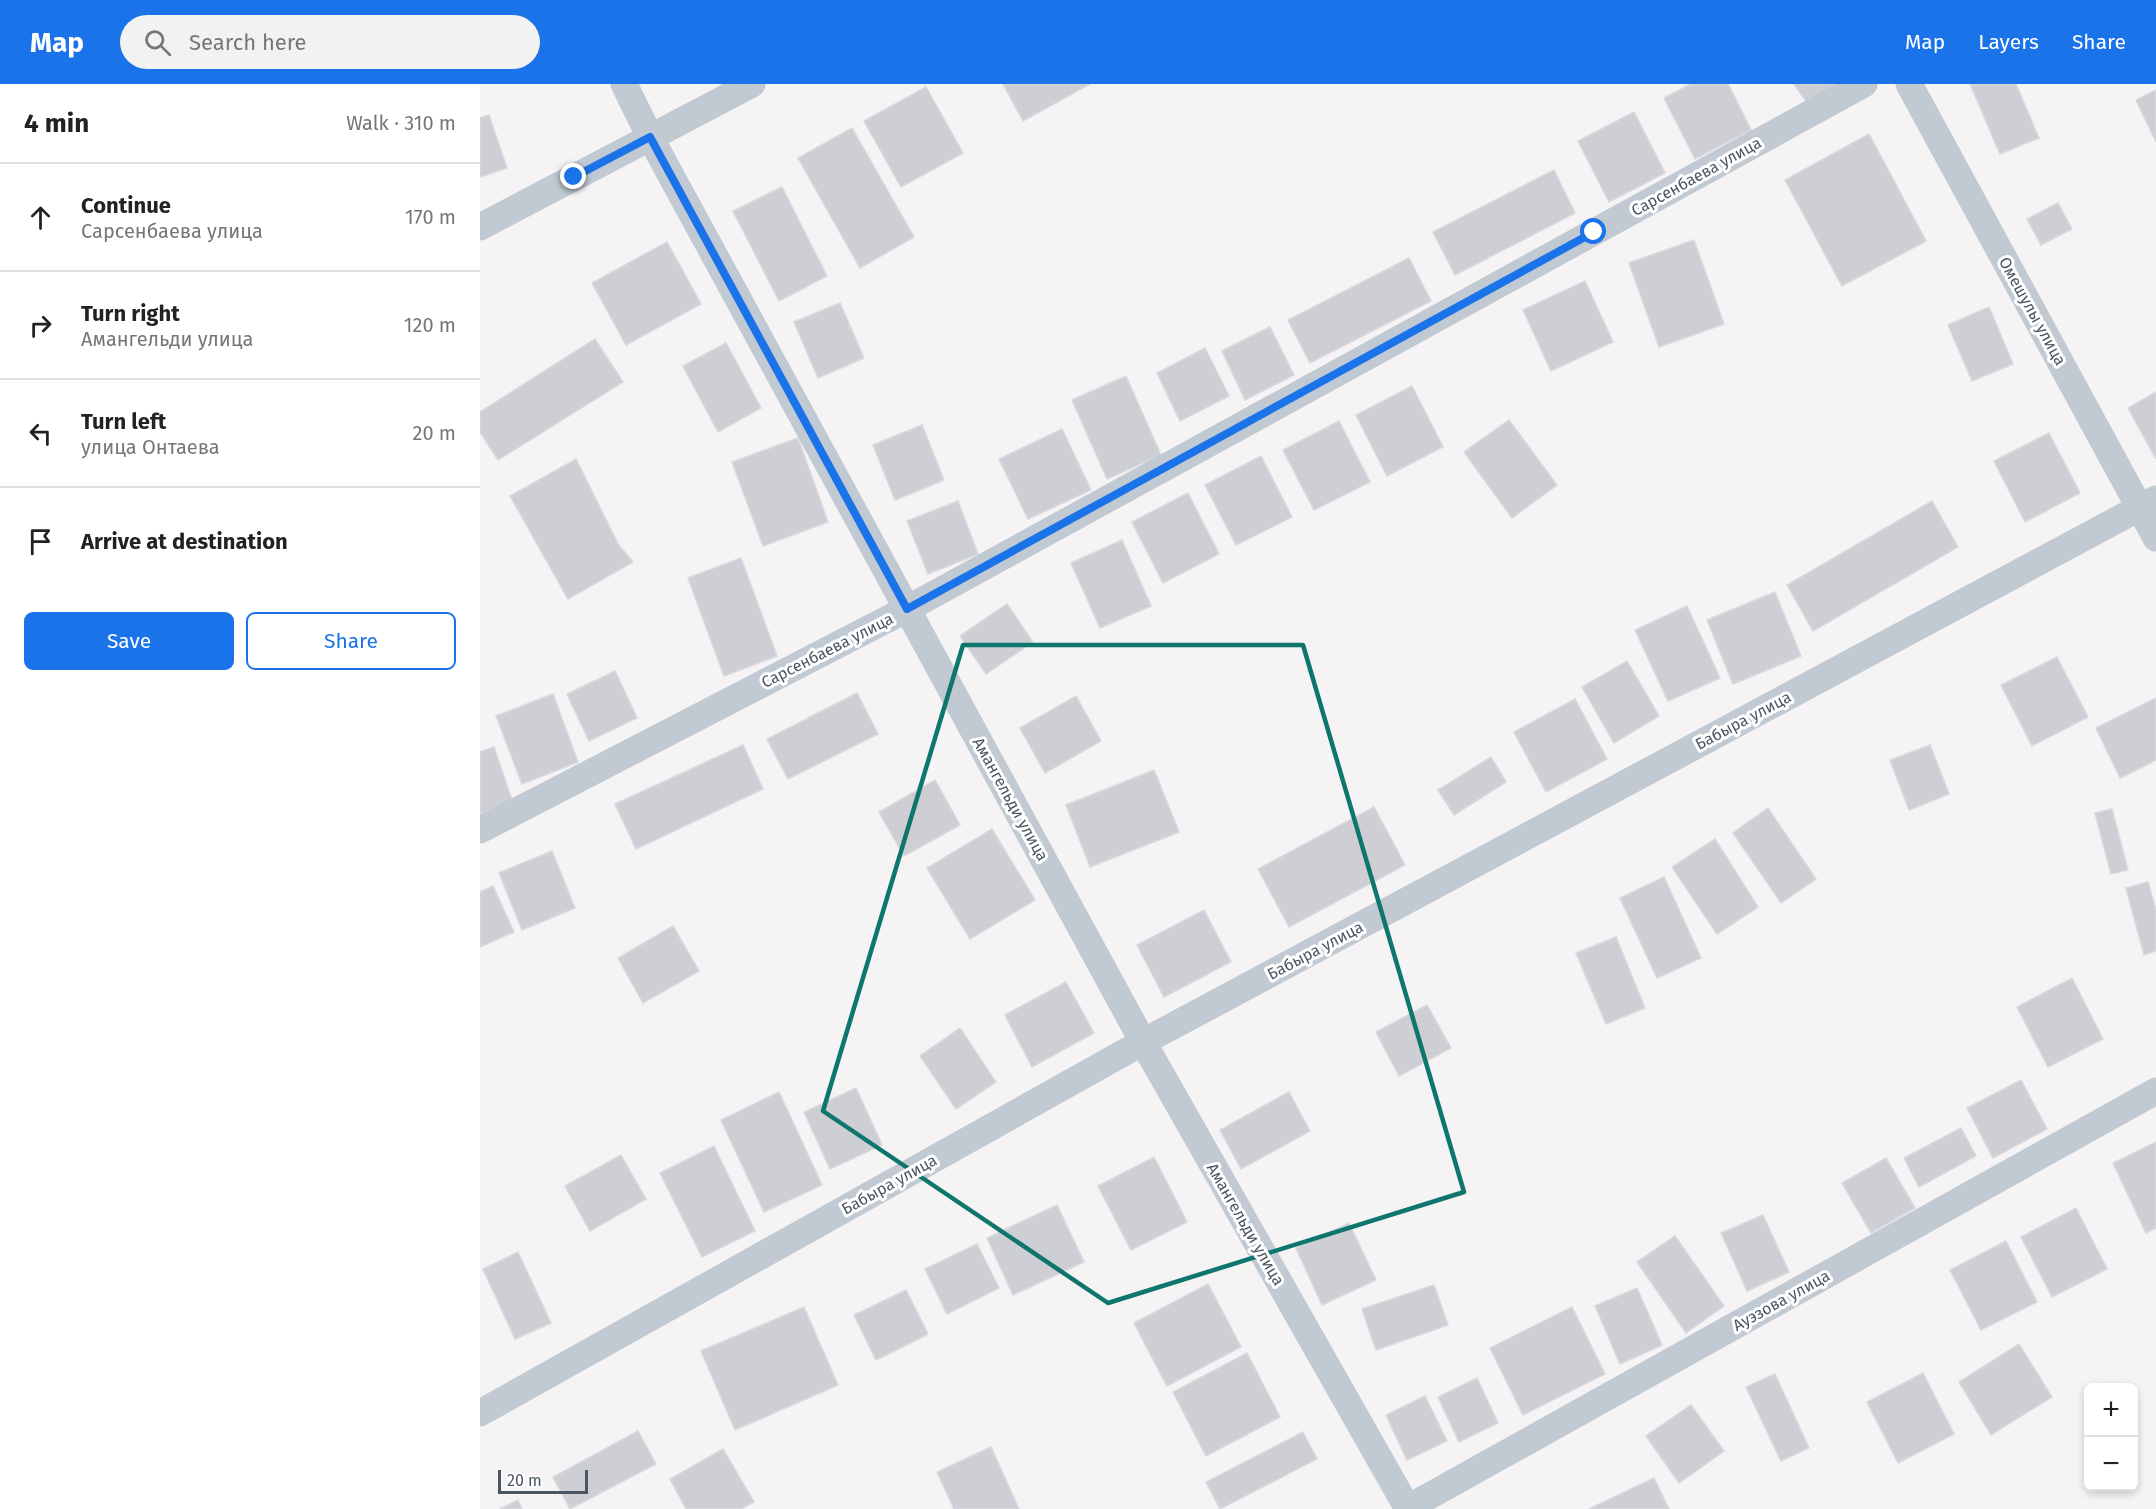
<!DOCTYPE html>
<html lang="en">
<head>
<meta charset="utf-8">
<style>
  :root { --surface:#fff; --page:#f2f2f2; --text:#222; --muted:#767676; --line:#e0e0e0; --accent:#1a73e8 }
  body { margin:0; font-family:"Fira Sans",sans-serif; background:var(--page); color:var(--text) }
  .controls { position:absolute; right:18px; bottom:18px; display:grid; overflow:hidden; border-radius:9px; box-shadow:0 3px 9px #0003 }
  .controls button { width:54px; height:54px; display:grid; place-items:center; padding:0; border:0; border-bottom:2px solid var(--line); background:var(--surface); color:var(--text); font:30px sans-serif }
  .scale { position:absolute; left:18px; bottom:15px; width:90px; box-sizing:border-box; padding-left:6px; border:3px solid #4a5661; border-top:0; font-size:16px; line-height:21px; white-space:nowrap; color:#4a5661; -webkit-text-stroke:4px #fff; paint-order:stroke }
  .stop { position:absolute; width:18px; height:18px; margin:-14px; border:4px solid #1a73e8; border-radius:50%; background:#fff }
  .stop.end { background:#1a73e8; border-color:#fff; box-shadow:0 2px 6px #0008 }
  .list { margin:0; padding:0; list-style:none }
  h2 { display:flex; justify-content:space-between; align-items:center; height:78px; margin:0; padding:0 24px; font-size:26px }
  h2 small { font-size:20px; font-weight:400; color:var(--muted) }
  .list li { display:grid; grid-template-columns:39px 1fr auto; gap:18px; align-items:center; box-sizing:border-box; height:108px; padding:0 24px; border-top:2px solid var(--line) }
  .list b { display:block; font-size:22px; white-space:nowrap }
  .list p { margin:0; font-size:20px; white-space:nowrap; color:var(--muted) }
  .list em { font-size:20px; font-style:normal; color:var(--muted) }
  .actions { display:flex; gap:12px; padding:18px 24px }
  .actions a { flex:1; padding:14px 0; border:2px solid var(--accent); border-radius:9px; text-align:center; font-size:21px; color:var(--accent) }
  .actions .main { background:var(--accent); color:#fff }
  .icon { flex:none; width:33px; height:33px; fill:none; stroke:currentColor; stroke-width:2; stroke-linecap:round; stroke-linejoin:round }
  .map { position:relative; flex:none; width:1676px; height:1425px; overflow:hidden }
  header { display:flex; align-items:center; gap:36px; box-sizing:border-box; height:84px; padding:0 30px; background:var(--accent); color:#fff }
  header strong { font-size:28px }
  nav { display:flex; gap:33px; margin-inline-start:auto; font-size:21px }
  .search { width:420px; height:54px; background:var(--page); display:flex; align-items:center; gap:15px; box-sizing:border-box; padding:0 21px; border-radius:33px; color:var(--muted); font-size:22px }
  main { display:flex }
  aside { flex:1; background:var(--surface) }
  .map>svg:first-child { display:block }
  .building { fill:#cdcfd5; stroke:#d7d9de; stroke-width:1.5 }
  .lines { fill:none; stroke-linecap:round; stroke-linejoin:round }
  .minor { stroke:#c1cad2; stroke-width:27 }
  .route { stroke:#1a73e8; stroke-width:8 }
  .marked { fill:none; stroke:#0f766e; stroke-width:4.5; stroke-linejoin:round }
  .labels { text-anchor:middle; stroke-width:6; stroke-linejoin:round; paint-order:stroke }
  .street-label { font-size:16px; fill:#4a5661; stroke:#fff }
</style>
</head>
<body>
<header>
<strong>Map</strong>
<div class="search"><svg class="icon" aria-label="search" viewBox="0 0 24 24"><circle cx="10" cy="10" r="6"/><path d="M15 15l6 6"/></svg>Search here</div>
<nav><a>Map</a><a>Layers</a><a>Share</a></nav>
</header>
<main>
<aside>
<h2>4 min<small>Walk · 310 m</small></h2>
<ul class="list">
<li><svg class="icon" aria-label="ahead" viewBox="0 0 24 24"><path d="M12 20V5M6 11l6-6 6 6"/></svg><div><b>Continue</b><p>Сарсенбаева улица</p></div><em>170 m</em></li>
<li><svg class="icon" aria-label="right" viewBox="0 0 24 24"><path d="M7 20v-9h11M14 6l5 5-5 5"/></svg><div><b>Turn right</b><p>Амангельди улица</p></div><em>120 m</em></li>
<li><svg class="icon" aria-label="left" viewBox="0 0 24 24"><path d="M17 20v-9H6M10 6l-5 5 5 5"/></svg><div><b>Turn left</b><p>улица Онтаева</p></div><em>20 m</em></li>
<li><svg class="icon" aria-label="arrive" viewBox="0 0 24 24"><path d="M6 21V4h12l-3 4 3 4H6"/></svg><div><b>Arrive at destination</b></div></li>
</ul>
<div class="actions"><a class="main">Save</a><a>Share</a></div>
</aside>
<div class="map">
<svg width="1676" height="1425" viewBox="0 0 1676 1425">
  <rect width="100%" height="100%" fill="#f5f3f3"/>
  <g class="building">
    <path d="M523,0H610L543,37Z"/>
    <path d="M1211,0H1248L1271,46L1215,75L1184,14Z"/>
    <path d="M1314,0H1362L1330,23Z"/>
    <path d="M1490,0H1536L1559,54L1520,70Z"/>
    <path d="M446,3L483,69L421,103L384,37Z"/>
    <path d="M1676,6V58L1656,16Z"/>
    <path d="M1154,28L1185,89L1129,118L1098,57Z"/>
    <path d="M9,31L27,84L0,93V34Z"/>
    <path d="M372,44L434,153L380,184L318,74Z"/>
    <path d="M1389,50L1446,157L1362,202L1305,96Z"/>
    <path d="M1074,86L1095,129L975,191L953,148Z"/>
    <path d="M302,103L347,192L299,217L253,127Z"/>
    <path d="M1578,119L1592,145L1561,161L1547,135Z"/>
    <path d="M1214,156L1244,240L1179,263L1149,179Z"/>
    <path d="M187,158L221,220L146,261L112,199Z"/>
    <path d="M929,174L951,217L830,279L808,236Z"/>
    <path d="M1105,197L1133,258L1071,287L1043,226Z"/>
    <path d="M360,219L384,274L338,294L314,238Z"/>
    <path d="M1509,223L1533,280L1492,297L1468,241Z"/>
    <path d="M790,243L814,291L765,316L742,267Z"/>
    <path d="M115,255L143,298L18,376L0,348V328Z"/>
    <path d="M246,259L281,324L238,348L203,282Z"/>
    <path d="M725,264L749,312L700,337L677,289Z"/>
    <path d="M646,292L681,371L627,395L592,316Z"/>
    <path d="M932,302L963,363L907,392L876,331Z"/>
    <path d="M1676,308V375L1648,324Z"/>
    <path d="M1029,336L1077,401L1032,434L984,368Z"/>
    <path d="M859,337L890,398L834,426L803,366Z"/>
    <path d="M442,341L464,396L415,416L393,361Z"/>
    <path d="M582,345L611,406L548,435L519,375Z"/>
    <path d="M1569,349L1600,409L1545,438L1514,377Z"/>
    <path d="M318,354L348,438L283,462L252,378Z"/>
    <path d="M781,372L812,433L756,461L725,401Z"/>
    <path d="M96,375L138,460L153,478L88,515L30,412Z"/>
    <path d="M708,409L739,470L683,499L652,438Z"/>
    <path d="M478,417L498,470L448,490L427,437Z"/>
    <path d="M1452,417L1478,463L1333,547L1307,501Z"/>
    <path d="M642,456L671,522L620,544L591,479Z"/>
    <path d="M261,474L297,572L244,592L208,494Z"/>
    <path d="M1295,508L1321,572L1253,600L1227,536Z"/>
    <path d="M527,520L553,558L506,590L480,552Z"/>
    <path d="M1207,522L1240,594L1188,617L1155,546Z"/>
    <path d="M1577,573L1608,633L1552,662L1521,601Z"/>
    <path d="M1147,577L1179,632L1134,659L1102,603Z"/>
    <path d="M135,587L157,634L109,657L87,610Z"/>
    <path d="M377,609L398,650L308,695L287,655Z"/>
    <path d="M73,610L98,678L42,700L16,632Z"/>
    <path d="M596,612L621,657L565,689L540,644Z"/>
    <path d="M1676,614V676L1640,694L1616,644Z"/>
    <path d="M1095,615L1127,675L1066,708L1034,648Z"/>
    <path d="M263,661L283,705L156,765L135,720Z"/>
    <path d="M1450,661L1469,710L1429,726L1410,676Z"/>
    <path d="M14,663L33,719L0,730V668Z"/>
    <path d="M1011,673L1026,698L974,731L958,706Z"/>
    <path d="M674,686L699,748L610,783L586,721Z"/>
    <path d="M455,696L480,741L424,772L399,728Z"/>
    <path d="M894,723L925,781L809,843L778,785Z"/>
    <path d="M1288,724L1336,795L1301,819L1253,749Z"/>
    <path d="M1632,725L1648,786L1631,790L1615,729Z"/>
    <path d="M512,745L555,816L490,855L447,784Z"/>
    <path d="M1235,755L1278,823L1237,850L1192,783Z"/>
    <path d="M72,767L95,824L42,846L19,789Z"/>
    <path d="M1184,793L1221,874L1177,894L1140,814Z"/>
    <path d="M1668,798L1676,826V867L1664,871L1646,804Z"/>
    <path d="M13,802L34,848L0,863V808Z"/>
    <path d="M724,826L751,878L684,913L657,861Z"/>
    <path d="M193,842L219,887L163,919L138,874Z"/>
    <path d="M1136,853L1165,924L1126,940L1096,869Z"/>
    <path d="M1592,894L1623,955L1568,983L1537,923Z"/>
    <path d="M586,898L614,949L552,983L525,931Z"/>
    <path d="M947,921L971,964L919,992L896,948Z"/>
    <path d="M480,944L516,998L476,1025L440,972Z"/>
    <path d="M1541,996L1567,1045L1513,1074L1487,1024Z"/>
    <path d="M376,1004L402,1061L350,1085L324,1028Z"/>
    <path d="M299,1008L342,1101L284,1128L241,1036Z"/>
    <path d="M809,1008L830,1047L761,1085L740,1046Z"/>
    <path d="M1481,1044L1496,1072L1439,1103L1424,1074Z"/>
    <path d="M1676,1058V1144L1666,1149L1633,1079Z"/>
    <path d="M234,1062L275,1147L222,1173L180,1089Z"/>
    <path d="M141,1071L166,1115L110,1147L85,1102Z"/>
    <path d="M674,1073L707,1138L651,1166L618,1102Z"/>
    <path d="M1406,1074L1435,1124L1391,1149L1362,1099Z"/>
    <path d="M577,1121L604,1178L533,1211L507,1154Z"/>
    <path d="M1596,1124L1627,1185L1572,1213L1541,1153Z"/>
    <path d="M1283,1131L1309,1188L1267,1207L1241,1149Z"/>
    <path d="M869,1139L896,1196L842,1221L816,1164Z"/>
    <path d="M1195,1152L1244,1222L1206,1249L1157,1178Z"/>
    <path d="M1526,1157L1557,1218L1501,1246L1470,1186Z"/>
    <path d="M497,1160L519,1204L467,1230L445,1185Z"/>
    <path d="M38,1168L71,1239L35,1255L3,1185Z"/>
    <path d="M728,1200L761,1263L687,1302L654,1239Z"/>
    <path d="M954,1201L968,1241L896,1266L882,1225Z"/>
    <path d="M1157,1204L1182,1261L1140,1280L1115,1222Z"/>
    <path d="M426,1206L448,1250L396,1276L374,1231Z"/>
    <path d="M324,1223L358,1301L255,1346L221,1267Z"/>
    <path d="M1092,1223L1125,1290L1043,1331L1010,1264Z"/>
    <path d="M1539,1260L1572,1313L1511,1351L1479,1298Z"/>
    <path d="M767,1269L800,1333L726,1372L693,1308Z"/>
    <path d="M1443,1289L1474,1350L1418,1379L1387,1318Z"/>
    <path d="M1295,1290L1329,1364L1301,1377L1266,1303Z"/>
    <path d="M997,1294L1018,1339L979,1358L958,1313Z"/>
    <path d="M945,1312L967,1357L927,1376L906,1331Z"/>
    <path d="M1211,1321L1244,1367L1199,1399L1166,1352Z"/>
    <path d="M158,1347L176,1380L90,1425L73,1393Z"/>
    <path d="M823,1348L837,1375L740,1425L726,1398Z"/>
    <path d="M511,1363L539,1425H474L457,1388Z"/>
    <path d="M243,1365L274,1418L261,1425H206L190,1395Z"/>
    <path d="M1174,1394L1189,1425H1109Z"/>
    <path d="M38,1416L42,1425H20Z"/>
  </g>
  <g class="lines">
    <g class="minor">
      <path d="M144,0L170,53L663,958L928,1425"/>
      <path d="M1429,0L1676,454"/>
      <path d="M0,143L272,0"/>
      <path d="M0,746L427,525L1384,0"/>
      <path d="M0,1329L663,958L1676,415"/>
      <path d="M926,1425L1676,1007"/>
    </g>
  </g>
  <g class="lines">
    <path class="route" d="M94,93L170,53L427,525L1114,148"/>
  </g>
  <path class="marked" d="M483,561H823L984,1108L628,1219L343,1027Z"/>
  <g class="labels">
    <g class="street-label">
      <text transform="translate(1216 92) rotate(-29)" y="6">Сарсенбаева улица</text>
      <text transform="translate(1553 227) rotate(61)" y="6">Омешулы улица</text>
      <text transform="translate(347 566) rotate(-27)" y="6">Сарсенбаева улица</text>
      <text transform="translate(1263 636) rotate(-28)" y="6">Бабыра улица</text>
      <text transform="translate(531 715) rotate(61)" y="6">Амангельди улица</text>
      <text transform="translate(835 866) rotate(-28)" y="6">Бабыра улица</text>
      <text transform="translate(409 1100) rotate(-29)" y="6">Бабыра улица</text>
      <text transform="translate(766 1140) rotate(60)" y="6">Амангельди улица</text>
      <text transform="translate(1301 1216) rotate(-29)" y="6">Ауэзова улица</text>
    </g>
  </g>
</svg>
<div class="controls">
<button>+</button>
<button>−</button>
</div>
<div class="scale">20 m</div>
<div class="stop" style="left:1114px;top:148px"></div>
<div class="stop end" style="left:94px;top:93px"></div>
</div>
</main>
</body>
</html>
